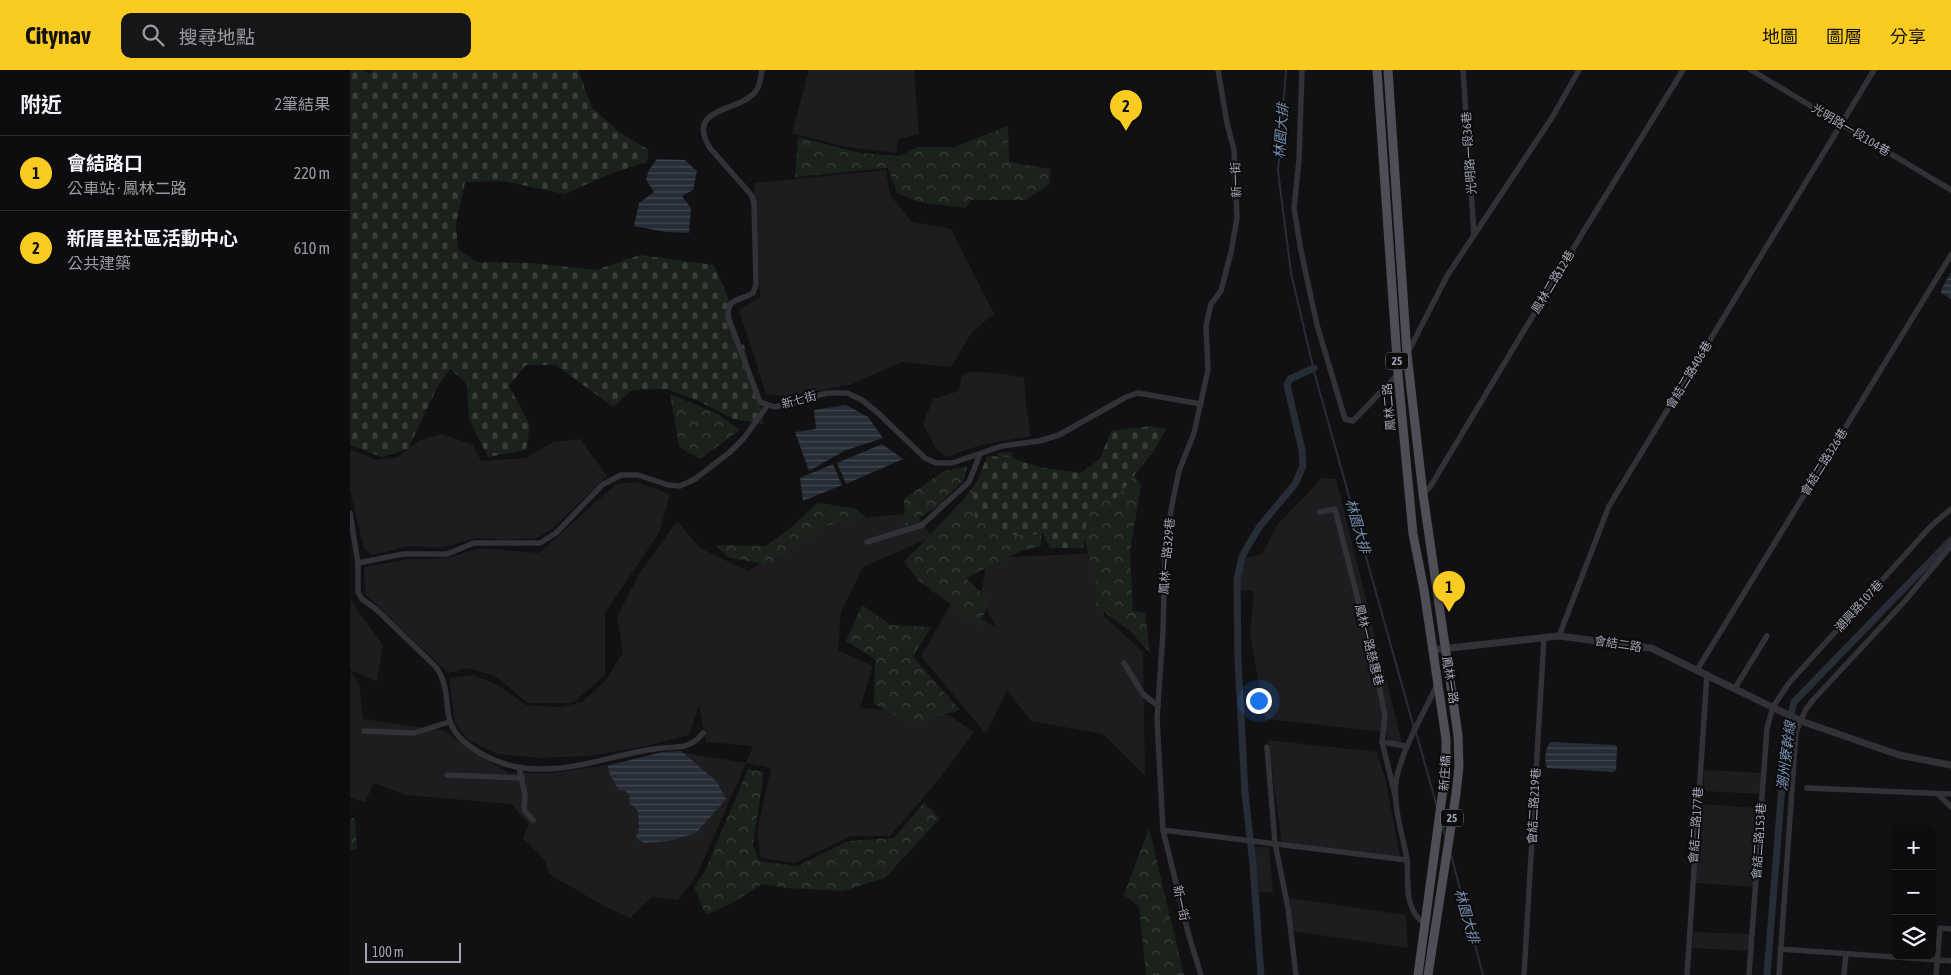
<!DOCTYPE html>
<html lang="zh-TW">
<head>
<meta charset="utf-8">
<style>
  :root { --surface:#0d0c0e; --page:#161517; --text:#f1f3f6; --muted:#9a9b9e; --line:#2d2c2e; --accent:#facb21 }
  body { margin:0; font-family:"Asap Condensed","Noto Sans TC",sans-serif; background:var(--page); color:var(--text) }
  .controls { position:absolute; right:15px; bottom:15px; display:grid; overflow:hidden; border-radius:10px; box-shadow:0 5px 20px #0002 }
  .controls button { width:45px; height:45px; display:grid; place-items:center; padding:0; border:0; border-bottom:1px solid var(--line); background:var(--surface); color:var(--text); font:25px sans-serif }
  .scale { position:absolute; left:15px; bottom:12px; width:96px; box-sizing:border-box; padding-left:5px; border:2px solid #a1a4b4; border-top:0; font-size:14px; line-height:18px; white-space:nowrap; color:#a1a4b4; -webkit-text-stroke:4px #0c0c0d; paint-order:stroke }
  .you { position:absolute; left:908px; top:630px; width:18px; height:18px; margin:-12px; border:4px solid #fff; border-radius:50%; background:#1a73e8; box-shadow:0 0 0 8px #1a73e833 }
  .badge { display:grid; place-items:center; width:32px; height:32px; border-radius:50%; background:var(--accent); color:#111; font-size:16px; font-weight:700 }
  .pin { position:absolute; translate:-50% -41px; filter:drop-shadow(0 1px 2px #0008) }
  .pin::after { content:''; position:absolute; top:26px; width:18px; height:15px; background:inherit; clip-path:polygon(0 0,100% 0,50% 100%) }
  .list { margin:0; padding:0; list-style:none }
  h2 { display:flex; justify-content:space-between; align-items:center; height:65px; margin:0; padding:0 20px; font-size:21px }
  h2 small { font-size:16px; font-weight:400; color:var(--muted) }
  .list li { display:grid; grid-template-columns:32px 1fr auto; gap:15px; align-items:center; box-sizing:border-box; height:75px; padding:0 20px; border-top:1px solid var(--line) }
  .list b { display:block; font-size:19px; white-space:nowrap }
  .list p { margin:0; font-size:16px; white-space:nowrap; color:var(--muted) }
  .list em { font-size:16px; font-style:normal; color:var(--muted) }
  .icon { flex:none; width:28px; height:28px; fill:none; stroke:currentColor; stroke-width:2; stroke-linecap:round; stroke-linejoin:round }
  .map { position:relative; flex:none; width:1601px; height:905px; overflow:hidden }
  header { display:flex; align-items:center; gap:30px; box-sizing:border-box; height:70px; padding:0 25px; background:var(--accent); color:#111 }
  header strong { font-size:24px }
  nav { display:flex; gap:28px; margin-inline-start:auto; font-size:18px }
  .search { width:350px; height:45px; background:var(--page); display:flex; align-items:center; gap:12px; box-sizing:border-box; padding:0 18px; border-radius:10px; color:var(--muted); font-size:19px }
  main { display:flex }
  aside { flex:1; background:var(--surface) }
  .map>svg:first-child { display:block }
  .built { fill:#1d1c1f }
  .forest { fill:url(#forest-crowns) }
  .cemetery { fill:url(#cemetery-stones) }
  .water { fill:url(#water-rules) }
  .lines { fill:none; stroke-linecap:round; stroke-linejoin:round }
  .stream { stroke:#272d36; stroke-width:2 }
  .canal { stroke:#272d36; stroke-width:7 }
  .minor { stroke:#313237; stroke-width:5.5 }
  .tertiary { stroke:#313237; stroke-width:7 }
  .primary { stroke:#4d4e56; stroke-width:9 }
  .labels { text-anchor:middle; stroke-width:4; stroke-linejoin:round; paint-order:stroke }
  .shield { fill:#0c0c0d; stroke:#747682; stroke-width:1 }
  .shield-label { font-size:11px; font-weight:bold; fill:#a1a4b4 }
  .street-label { font-size:12px; fill:#a1a4b4; stroke:#0c0c0d }
  .water-label { font-size:14px; font-style:italic; fill:#758eb1; stroke:#0c0c0d }
</style>
</head>
<body>
<header>
<strong>Citynav</strong>
<div class="search"><svg class="icon" aria-label="search" viewBox="0 0 24 24"><circle cx="10" cy="10" r="6"/><path d="M15 15l6 6"/></svg>搜尋地點</div>
<nav><a>地圖</a><a>圖層</a><a>分享</a></nav>
</header>
<main>
<aside>
<h2>附近<small>2筆結果</small></h2>
<ul class="list">
<li><span class="badge">1</span><div><b>會結路口</b><p>公車站 · 鳳林二路</p></div><em>220 m</em></li>
<li><span class="badge">2</span><div><b>新厝里社區活動中心</b><p>公共建築</p></div><em>610 m</em></li>
</ul>
</aside>
<div class="map">
<svg width="1601" height="905" viewBox="0 0 1601 905">
  <defs>
    <pattern id="forest-crowns" width="20" height="18" patternUnits="userSpaceOnUse" patternTransform="scale(1.25)"><rect width="20" height="18" fill="#1b221c"/><path d="M2 6a3 3 0 1 1 6 0M12 15a3 3 0 1 1 6 0" fill="none" stroke="#393f3b"/></pattern>
    <pattern id="cemetery-stones" width="16" height="16" patternUnits="userSpaceOnUse" patternTransform="scale(1.25)"><rect width="16" height="16" fill="#1b221c"/><path d="M2 7V4a2 2 0 0 1 4 0v3zM10 15v-3a2 2 0 0 1 4 0v3z" fill="#393f3b"/></pattern>
    <pattern id="water-rules" width="6" height="5" patternUnits="userSpaceOnUse" patternTransform="scale(1.25)"><rect width="6" height="5" fill="#272d36"/><path d="M0 2.5h6" fill="none" stroke="#434851"/></pattern>
  </defs>
  <rect width="100%" height="100%" fill="#111012"/>
  <g class="built">
    <path d="M459,0H564L569,64L548,69L546,83L495,77L442,63Z"/>
    <path d="M536,100L540,125L562,152L601,159L644,244L622,262L601,297L552,292L500,315L436,326L416,324L389,240L410,227L404,113Z"/>
    <path d="M618,302H634L674,307L676,335L681,366L631,375L597,387L586,379L573,354L583,329L609,321L611,307Z"/>
    <path d="M92,364L123,375L131,391L176,388L203,372L230,369L257,406L203,458L188,468L156,470L128,468L90,478L59,476L23,485L14,479L0,419V379L26,390L48,387L70,370Z"/>
    <path d="M972,408L986,409L1052,673L1039,674L1035,662L915,649L900,564L904,521L885,519L889,490L912,484L927,455Z"/>
    <path d="M286,412L320,424L309,463L255,543V605L223,633H178L145,606L117,598L98,603L15,524L14,497L59,489L98,488L130,478L189,483L266,414Z"/>
    <path d="M566,443L582,467L513,497L491,542L488,580L523,596L510,638L599,645L624,662L591,707L540,766H501L445,793L411,788L407,762L421,698L396,693L347,805L328,830L302,827L280,848L256,837L199,804L195,790L173,768L179,754L161,734L56,725L24,713L15,732L0,728V601L9,614L13,649L95,661L133,688L160,703H202L256,695L305,684L335,683L396,693L403,676L356,672L349,636L339,665L291,677L237,686L189,688L147,684L118,670L105,654L99,608L123,605L148,615L176,635L210,637L232,632L256,610L273,582L267,547L289,504L327,451L350,478L398,501L476,451Z"/>
    <path d="M747,483L754,546L793,582L795,706L753,664L681,651L657,620L636,664L571,586L602,532L647,558L630,527L638,488Z"/>
    <path d="M0,527L1,531L33,575L27,611L0,600Z"/>
    <path d="M918,670L1027,682L1036,712L1051,791L932,774Z"/>
    <path d="M1354,700L1412,703L1411,724L1353,721Z"/>
    <path d="M1351,734L1406,738L1404,763L1408,764L1404,817L1345,813Z"/>
    <path d="M899,776L919,777L923,822L902,823Z"/>
    <path d="M940,828L1056,845L1058,878L942,861Z"/>
    <path d="M1343,862L1400,864L1399,881L1342,878Z"/>
  </g>
  <g class="forest">
    <path d="M658,56L659,92L701,99L699,114L676,130H620L616,138L569,132L547,123L538,98L445,107L448,67L511,83L549,86L568,77H605Z"/>
    <path d="M320,324L368,344L390,360L350,389L329,377Z"/>
    <path d="M662,382L668,414L691,450V476L671,481L616,508L640,531L629,555L569,511L554,492L613,430L648,383Z"/>
    <path d="M777,393L791,416L780,480L783,541L795,543L800,583L780,561L746,536L747,514L727,443Z"/>
    <path d="M617,396L614,410L588,436L555,456L554,429L594,401Z"/>
    <path d="M467,433L505,438L516,447L479,455L416,495L378,487L365,475L416,476L444,455Z"/>
    <path d="M512,535L541,555L581,557L563,587L610,640L561,654L524,634L525,589L496,571Z"/>
    <path d="M398,699L414,702L403,775L409,791L448,796L498,771L544,768L574,733L590,748L535,808L493,821L437,818L412,814L384,832L356,845L344,817L354,803Z"/>
    <path d="M0,748H5L7,779L0,780Z"/>
    <path d="M799,758L834,905H796L789,836L772,824L775,822Z"/>
  </g>
  <g class="cemetery">
    <path d="M0,0H14L19,4L23,0H228L242,38L271,63L299,80L297,92L263,103L214,124L153,111L115,112L106,155L108,179L127,192L182,193L246,200L290,185L364,195L381,235L383,269L394,275L402,305L409,320L413,354L383,349L349,331L316,319L282,320L263,337L206,295H176L159,316L180,355L176,380L138,387L119,349L117,314L100,299L87,318L58,379L32,387L0,375Z"/>
    <path d="M800,356L816,359L804,381L766,428L739,432L733,478H700L693,464L659,465L625,447L623,423L637,386L658,387L693,398L731,403L750,389L761,361Z"/>
  </g>
  <g class="water">
    <path d="M307,89L335,90L347,101L343,120L332,126L341,138L339,163L316,162L284,156L289,133L304,122L296,109L299,100Z"/>
    <path d="M1601,202V229L1591,223V220Z"/>
    <path d="M496,335L518,347L533,368L494,381L459,401L445,362L466,359L464,340Z"/>
    <path d="M532,374L553,389L496,414L487,393Z"/>
    <path d="M483,394L492,415L453,431L450,408Z"/>
    <path d="M1201,672L1265,675L1267,677L1266,700L1263,702L1197,698C1194,691 1195,677 1201,672Z"/>
    <path d="M331,681L367,712L376,729L346,763L319,771L294,773L286,768L289,758L288,741L279,733L280,726L275,721L269,720L260,705L258,696L312,682Z"/>
  </g>
  <g class="lines">
    <g class="stream">
      <path d="M936,0L928,101L941,203L965,305L1064,658"/>
      <path d="M1066,662L1087,737"/>
      <path d="M1092,753L1095,766"/>
      <path d="M1101,785L1133,905"/>
    </g>
    <g class="canal">
      <path d="M911,905L903,795L895,723L888,590L887,510L892,487L899,474L910,456L945,414L953,396L952,380L937,315L940,309L964,298"/>
      <path d="M1417,905L1436,665L1444,632L1601,470"/>
    </g>
    <g class="minor">
      <path d="M412,0C411,7 410,17 405,22C390,42 334,37 360,78L397,120L402,126L404,133L406,215L403,223C390,231 377,227 378,247L410,332L425,337L477,323H497L512,330L527,342L575,388L586,393H602L652,376L689,371L709,365L776,327L788,323L851,334"/>
      <path d="M952,0L949,90L944,138L951,181L967,255L995,349L1003,351L1048,304"/>
      <path d="M1113,0L1124,165"/>
      <path d="M1401,0L1601,120"/>
      <path d="M1058,282L1097,206L1203,46L1229,0"/>
      <path d="M1073,424L1080,417L1232,164L1333,0"/>
      <path d="M969,442L985,439L1027,605L1035,646L1032,672L1046,729"/>
      <path d="M0,443L8,493V522L12,529L27,540L86,597C107,627 84,652 121,677C141,692 168,700 193,699C231,699 267,684 305,679C315,677 326,678 335,676C344,673 348,669 353,663"/>
      <path d="M517,472L572,455L619,412L630,384"/>
      <path d="M8,493L53,484H97L124,473H190L206,463L252,415L271,405H288L318,415L330,416L345,409L380,382L394,368L417,336"/>
      <path d="M1209,566L1259,436L1524,0"/>
      <path d="M774,593L793,624L808,636"/>
      <path d="M1347,600L1601,185"/>
      <path d="M1385,618L1417,566"/>
      <path d="M14,661L64,663L99,652"/>
      <path d="M1032,672L1056,676"/>
      <path d="M917,677L925,773L938,838L946,905"/>
      <path d="M169,697L175,725L174,740L183,750"/>
      <path d="M97,705L172,708"/>
      <path d="M1457,718L1601,724"/>
      <path d="M1588,724L1601,737"/>
      <path d="M813,760L1057,790"/>
      <path d="M1076,854C1066,849 1062,839 1059,829C1057,817 1058,803 1057,790C1053,764 1041,733 1047,706C1055,673 1073,645 1087,615"/>
      <path d="M1430,879L1601,891"/>
      <path d="M851,905L839,866L813,760L807,649L813,562L815,479L822,435L829,401L844,363L858,300L856,256L861,234L871,221L881,182L887,148L884,80L877,53L868,0"/>
      <path d="M1174,905L1194,567"/>
      <path d="M1337,905L1357,604"/>
      <path d="M1399,905L1417,658L1423,637L1439,613L1581,456L1601,439"/>
      <path d="M1429,905L1446,662L1456,639L1463,630L1554,532L1601,476"/>
      <path d="M1494,905L1496,884"/>
      <path d="M1586,905L1590,858L1601,859"/>
    </g>
    <path class="tertiary" d="M1082,580L1209,566L1301,578L1451,651L1549,685L1601,695"/>
    <g class="primary">
      <path d="M1027,0L1048,304L1063,464L1074,520L1096,669V697L1068,905"/>
      <path d="M1038,0L1057,284L1073,424L1108,665L1109,696L1106,724L1078,905"/>
    </g>
  </g>
  <g class="labels">
    <g class="shield">
      <rect x="1036" y="282.5" width="22" height="17" rx="4"/>
      <rect x="1091" y="739.5" width="22" height="17" rx="4"/>
    </g>
    <g class="shield-label">
      <text x="1047" y="295">25</text>
      <text x="1102" y="752">25</text>
    </g>
    <g class="street-label">
      <text transform="translate(1501 60) rotate(31)" y="4">光明路一段104巷</text>
      <text transform="translate(1119 83) rotate(-94)" y="4">光明路一段36巷</text>
      <text transform="translate(886 110) rotate(-92)" y="4">新一街</text>
      <text transform="translate(1203 212) rotate(-59)" y="4">鳳林二路12巷</text>
      <text transform="translate(1339 305) rotate(-59)" y="4">會結二路406巷</text>
      <text transform="translate(449 330) rotate(-15)" y="4">新七街</text>
      <text transform="translate(1039 337) rotate(-95)" y="4">鳳林二路</text>
      <text transform="translate(1474 392) rotate(-58)" y="4">會結二路326巷</text>
      <text transform="translate(817 486) rotate(-85)" y="4">鳳林一路329巷</text>
      <text transform="translate(1509 536) rotate(-48)" y="4">潮興路107巷</text>
      <text transform="translate(1268 574) rotate(8)" y="4">會結二路</text>
      <text transform="translate(1019 575) rotate(76)" y="4">鳳林一路慈惠巷</text>
      <text transform="translate(1100 610) rotate(81)" y="4">鳳林一路</text>
      <text transform="translate(1095 703) rotate(-87)" y="4">新庄橋</text>
      <text transform="translate(1184 736) rotate(-87)" y="4">會結二路219巷</text>
      <text transform="translate(1346 755) rotate(-86)" y="4">會結二路177巷</text>
      <text transform="translate(1409 771) rotate(-86)" y="4">會結二路153巷</text>
      <text transform="translate(831 833) rotate(78)" y="4">新一街</text>
    </g>
    <g class="water-label">
      <text transform="translate(931 61) rotate(-86)" y="5">林園大排</text>
      <text transform="translate(1008 456) rotate(74)" y="5">林園大排</text>
      <text transform="translate(1436 686) rotate(-83)" y="5">潮州寮幹線</text>
      <text transform="translate(1117 846) rotate(74)" y="5">林園大排</text>
    </g>
  </g>
</svg>
<div class="controls">
<button>+</button>
<button>−</button>
<button><svg class="icon" aria-label="layers" viewBox="0 0 24 24"><path d="M12 4l9 5-9 5-9-5zM3 14l9 5 9-5"/></svg></button>
</div>
<div class="scale">100 m</div>
<div class="you"></div>
<div class="pin badge" style="left:1099px;top:542px">1</div>
<div class="pin badge" style="left:776px;top:61px">2</div>
</div>
</main>
</body>
</html>
